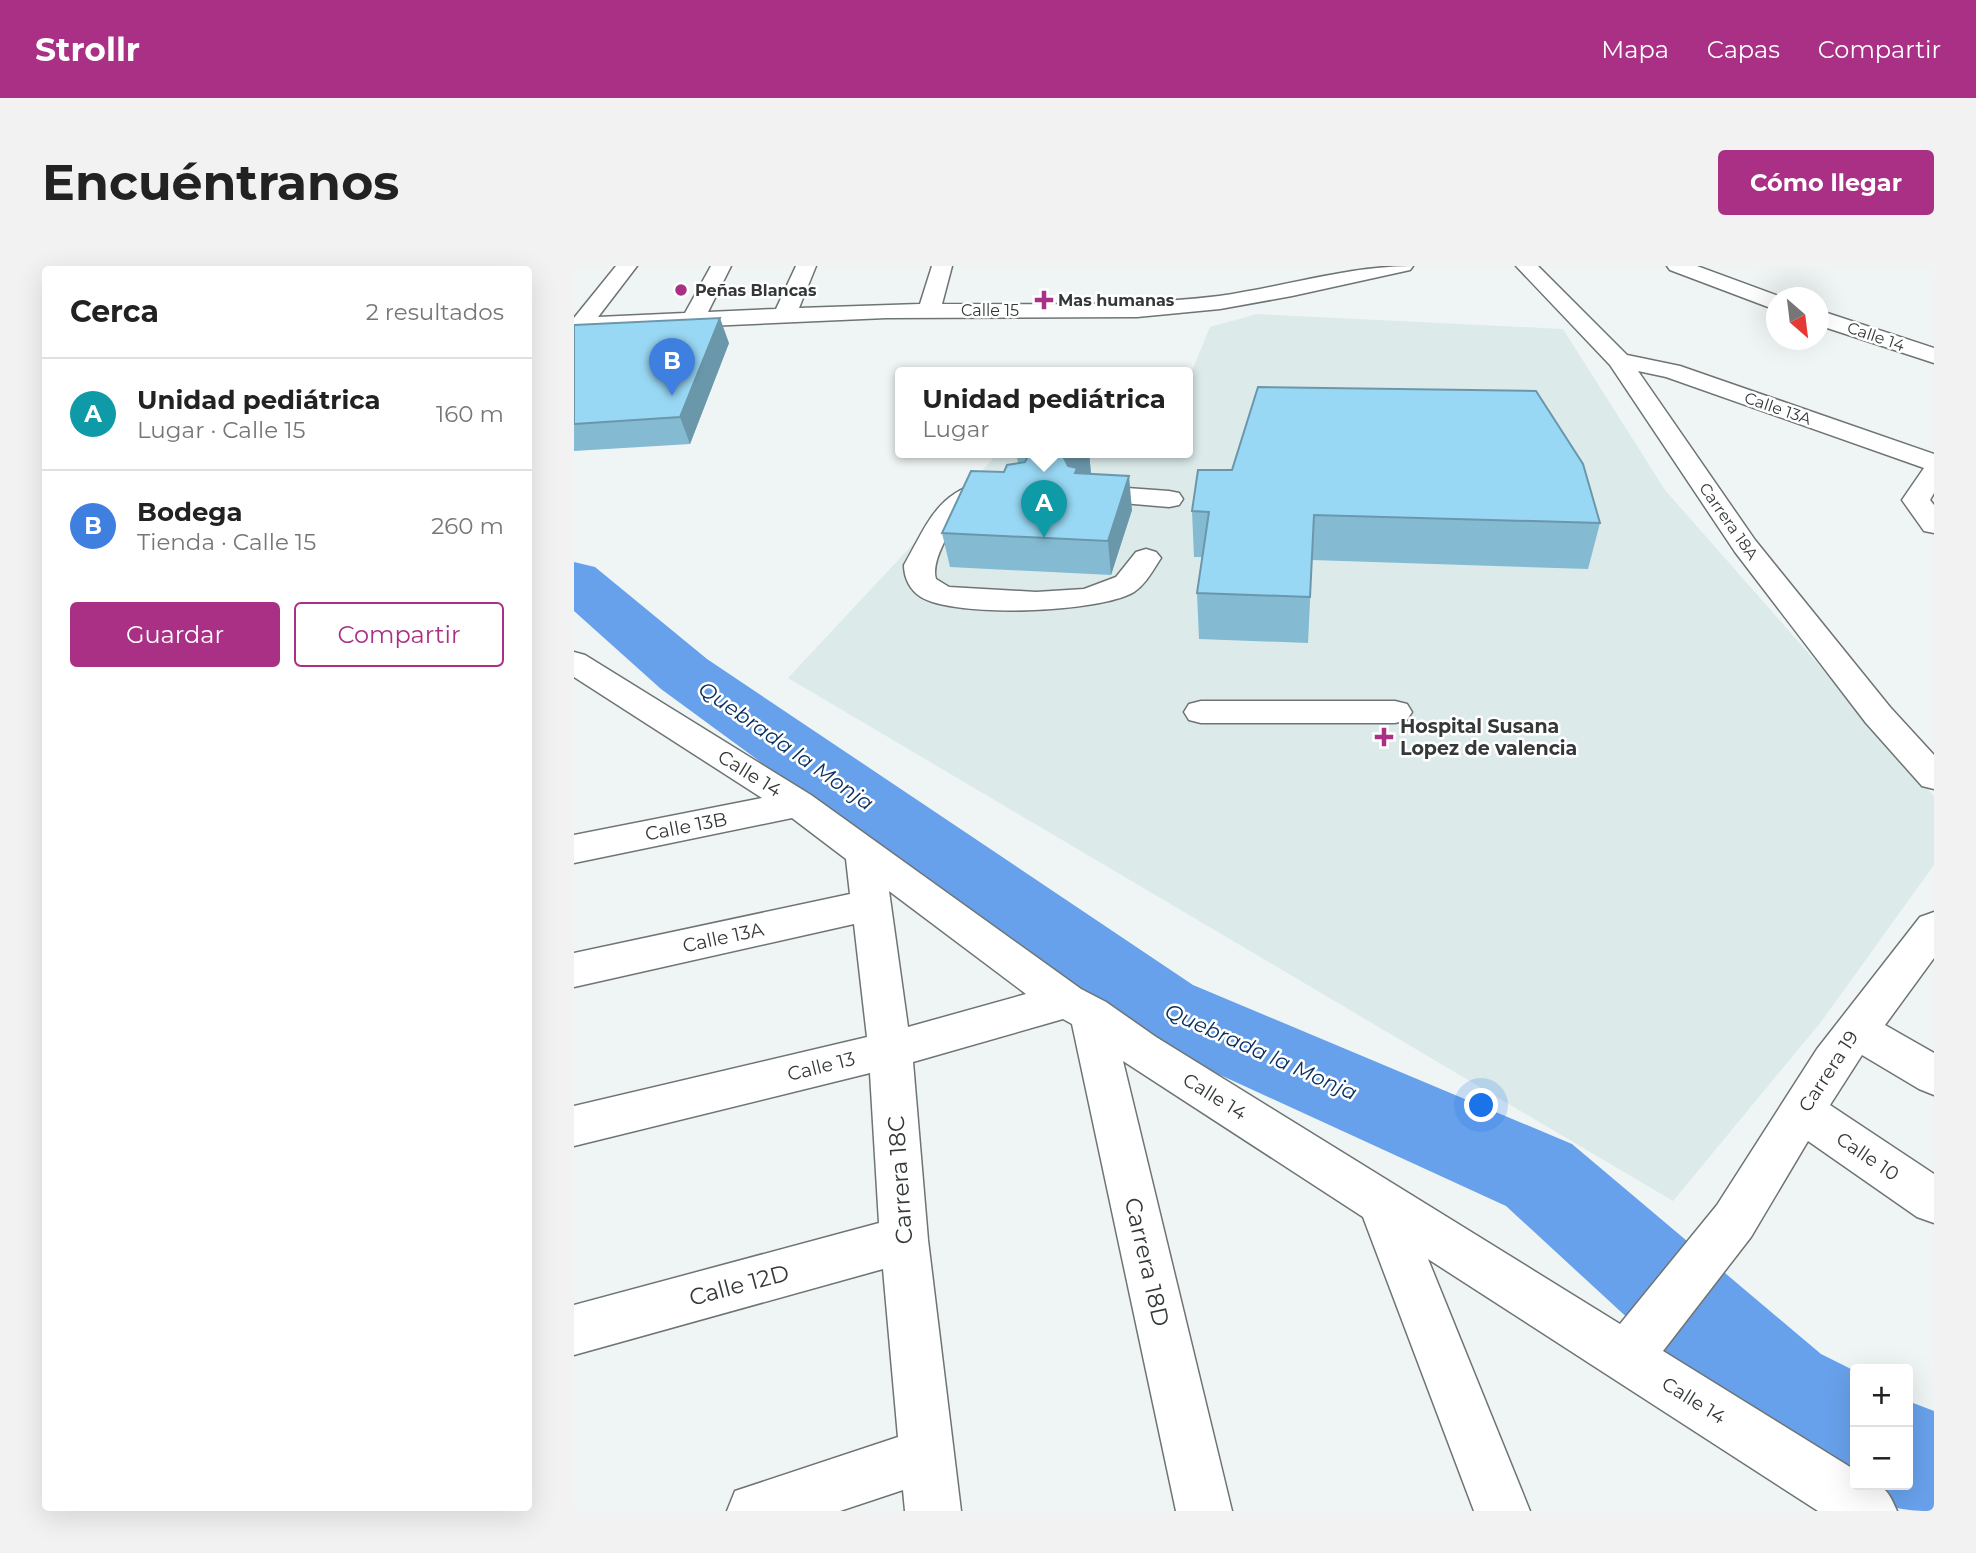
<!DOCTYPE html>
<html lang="es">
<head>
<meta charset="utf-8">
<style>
  :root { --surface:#fff; --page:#f2f2f2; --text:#222; --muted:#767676; --line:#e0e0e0; --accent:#a93085 }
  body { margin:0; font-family:Montserrat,sans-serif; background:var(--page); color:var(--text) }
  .controls { position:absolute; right:21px; bottom:21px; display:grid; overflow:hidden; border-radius:7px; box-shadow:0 7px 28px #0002 }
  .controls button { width:63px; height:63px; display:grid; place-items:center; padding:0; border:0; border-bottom:2px solid var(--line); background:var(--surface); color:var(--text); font:35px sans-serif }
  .compass { position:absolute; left:1192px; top:21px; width:63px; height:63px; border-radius:50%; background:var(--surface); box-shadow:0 7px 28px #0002; rotate:152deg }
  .you { position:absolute; left:908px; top:840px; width:24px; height:24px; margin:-18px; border:5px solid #fff; border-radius:50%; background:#1a73e8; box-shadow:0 0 0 10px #1a73e833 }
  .badge { display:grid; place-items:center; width:46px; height:46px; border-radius:50%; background:var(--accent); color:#fff; font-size:23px; font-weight:700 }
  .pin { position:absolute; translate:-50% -58px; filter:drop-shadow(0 2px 4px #0008) }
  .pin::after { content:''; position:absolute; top:37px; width:24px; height:21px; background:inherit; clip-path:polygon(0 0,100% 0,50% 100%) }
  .popup { position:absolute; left:321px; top:101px; width:298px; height:91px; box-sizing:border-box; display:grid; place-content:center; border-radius:7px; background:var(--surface); filter:drop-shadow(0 2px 5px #0005); font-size:23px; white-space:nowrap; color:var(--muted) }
  .popup b { font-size:26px; color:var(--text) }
  .popup::after { content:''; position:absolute; left:50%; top:100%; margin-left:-14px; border:14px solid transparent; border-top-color:var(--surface) }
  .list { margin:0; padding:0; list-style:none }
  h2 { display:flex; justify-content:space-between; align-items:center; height:91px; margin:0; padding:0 28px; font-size:30px }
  h2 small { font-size:23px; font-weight:400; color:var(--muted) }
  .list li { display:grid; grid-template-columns:46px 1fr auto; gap:21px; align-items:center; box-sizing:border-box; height:112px; padding:0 28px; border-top:2px solid var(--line) }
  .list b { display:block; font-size:26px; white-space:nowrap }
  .list p { margin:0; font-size:23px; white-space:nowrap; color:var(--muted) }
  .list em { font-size:23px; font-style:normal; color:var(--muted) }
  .actions { display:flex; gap:14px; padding:21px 28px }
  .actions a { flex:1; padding:16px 0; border:2px solid var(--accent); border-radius:7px; text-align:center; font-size:24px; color:var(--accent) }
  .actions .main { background:var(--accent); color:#fff }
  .map { position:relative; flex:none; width:1360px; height:1245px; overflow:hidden; border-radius:7px }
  header { display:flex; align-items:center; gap:42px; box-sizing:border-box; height:98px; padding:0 35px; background:var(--accent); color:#fff }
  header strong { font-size:33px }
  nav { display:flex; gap:38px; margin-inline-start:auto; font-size:24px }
  .intro { display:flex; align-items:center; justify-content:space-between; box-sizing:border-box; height:168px; padding:0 42px }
  h1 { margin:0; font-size:49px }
  .button { padding:18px 32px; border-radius:7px; background:var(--accent); color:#fff; font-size:24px; font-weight:700 }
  main { display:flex; gap:42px; padding:0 42px }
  aside { flex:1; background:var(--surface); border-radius:7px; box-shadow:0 7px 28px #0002 }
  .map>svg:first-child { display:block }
  .built { fill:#dceaea }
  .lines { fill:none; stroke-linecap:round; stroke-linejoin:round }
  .river { fill:#68a1eb; fill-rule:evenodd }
  .minor-casing { stroke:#6e7474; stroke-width:3 }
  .minor { fill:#fff; fill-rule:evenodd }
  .wall { fill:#84bad2 }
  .shaded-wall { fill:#6b97ab }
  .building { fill:#99d8f4; stroke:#6b97ab; stroke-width:2 }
  .poi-dot { fill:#a93085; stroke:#fff; stroke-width:2.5 }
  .labels { text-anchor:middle; stroke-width:5; stroke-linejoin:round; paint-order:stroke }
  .far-poi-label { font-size:16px; font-weight:bold; fill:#353838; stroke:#fff; text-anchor:start }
  .far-street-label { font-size:16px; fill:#353838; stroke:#fff }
  .poi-label { font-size:19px; font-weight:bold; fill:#353838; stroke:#fff; text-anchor:start }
  .street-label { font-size:19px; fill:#353838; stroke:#fff }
  .water-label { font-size:21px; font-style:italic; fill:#0a3160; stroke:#fff }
  .near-street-label { font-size:23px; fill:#353838; stroke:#fff }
</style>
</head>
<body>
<header>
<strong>Strollr</strong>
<nav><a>Mapa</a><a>Capas</a><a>Compartir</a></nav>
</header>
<div class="intro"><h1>Encuéntranos</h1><a class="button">Cómo llegar</a></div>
<main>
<aside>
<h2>Cerca<small>2 resultados</small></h2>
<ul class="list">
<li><span class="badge" style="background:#0f9aa8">A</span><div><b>Unidad pediátrica</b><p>Lugar · Calle 15</p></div><em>160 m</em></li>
<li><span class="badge" style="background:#3f7fe0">B</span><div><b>Bodega</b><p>Tienda · Calle 15</p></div><em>260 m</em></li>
</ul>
<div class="actions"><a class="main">Guardar</a><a>Compartir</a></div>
</aside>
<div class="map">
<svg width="1360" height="1245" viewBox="0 0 1360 1245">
  <rect width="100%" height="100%" fill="#eff5f5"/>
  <path class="built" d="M683,48L989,63L1091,224L1360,530V599L1247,756L1099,935L214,412L425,186H614V115L636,61Z"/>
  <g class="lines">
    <g class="river">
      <path d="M0,296L21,301L133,393L619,719L998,878L1247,1088L1281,1105V1216L1243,1200L1173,1162L932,940L559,769L87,423L0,345Z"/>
      <path d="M1334,1135L1360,1145V1245C1336,1245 1302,1244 1292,1219H1334Z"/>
    </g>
    <g class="minor-casing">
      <g id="minor">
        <path d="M42,0H63L24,51L111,47L137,0H157L134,46L202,43L222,0H242L225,42L346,38L358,0H378L368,38C460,38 553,41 645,30C710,21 773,0 839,0L836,4L718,30L646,43L563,51L312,52L0,66V52Z"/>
        <path d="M942,0H964L1053,89L1106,100L1360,188V227L1356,234L1360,239V267L1350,265L1328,234L1350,202L1092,111L1064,105L1181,274L1316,441L1360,489V523L1348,520L1292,457L1161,286L1036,99Z"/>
        <path d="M1093,0H1123L1210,32H1202V42L1194,41L1096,4Z"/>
        <path d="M1244,44L1360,82V97L1244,59Z"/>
        <path d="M413,214L441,216L445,222L441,228C430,230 418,228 408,232C387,242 355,292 362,313L375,321L462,326L510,323L542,311L562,286L572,283L582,286L587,292C579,304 572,318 560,326C525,347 381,352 347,331C336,324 330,312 330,299C354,257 362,227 413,214Z"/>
        <path d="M511,219L595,225L605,227L609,233L605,239L595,241L501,233L497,227L501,221Z"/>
        <path d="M0,386L11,389L237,529L507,723L532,736L582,771L1046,1058L1143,939L1243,783L1346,651L1360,646V692L1311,759L1360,787V829L1345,823L1288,789L1256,839L1360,908V957L1343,951L1234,875L1177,971L1089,1085L1281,1204V1219C1309,1219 1312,1219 1323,1245H1244L854,993L956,1245H900L789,951L549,795L658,1245H602L498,758L489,753L339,796L354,974L387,1245H331L329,1224L266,1245H153L161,1225L324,1171L309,1003L0,1089V1039L305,957L296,807L0,880V840L293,771L280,658L0,721V687L276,628L272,593L218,552L0,597V569L188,532L0,411ZM315,625L452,728L334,761Z"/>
        <path d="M627,435H821L833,438L838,446L833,454L821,457H627L615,454L610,446L615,438Z"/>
      </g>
    </g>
    <use href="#minor" class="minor"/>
  </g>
  <g class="wall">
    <path d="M0,59L155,77L116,178L0,185Z"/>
    <path d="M442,186H515L517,208L558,244L537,309L376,301L368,267L444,197Z"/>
    <path d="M658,204L1026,257L1014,303L738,294L734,377L625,373L623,327L628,291H620L618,245Z"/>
  </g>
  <g class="shaded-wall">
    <path d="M146,52L155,77L116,178L106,151Z"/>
    <path d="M495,186H515L517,208L508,236L490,192Z"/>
    <path d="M555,210L558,244L537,309L534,275Z"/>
  </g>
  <g class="building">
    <path d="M146,52L106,151L0,158V59Z"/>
    <path d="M684,121L962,125L1009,198L1026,257L740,249L736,331L623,327L635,246L618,245L624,204H658Z"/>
    <path d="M454,186H495L490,192L494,200L503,202L501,207L555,210L534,275L368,267L397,205L430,206L433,199L451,196L455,188Z"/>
  </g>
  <g class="poi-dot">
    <circle cx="107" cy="24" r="7"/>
    <path d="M466.5 23.5h7v7h7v7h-7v7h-7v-7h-7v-7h7z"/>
    <path d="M806.5 460.5h7v7h7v7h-7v7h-7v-7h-7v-7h7z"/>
  </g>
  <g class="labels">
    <g class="far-poi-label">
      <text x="121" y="30">Peñas Blancas</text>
      <text x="484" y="40">Mas humanas</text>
    </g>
    <g class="far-street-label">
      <text x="416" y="50">Calle 15</text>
      <text transform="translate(1302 70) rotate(19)" y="6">Calle 14</text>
      <text transform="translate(1204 142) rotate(19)" y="6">Calle 13A</text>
      <text transform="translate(1155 255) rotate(55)" y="6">Carrera 18A</text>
    </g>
    <g class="poi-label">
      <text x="826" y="467">Hospital Susana<tspan x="826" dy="22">Lopez de valencia</tspan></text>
    </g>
    <g class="street-label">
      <text transform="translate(176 507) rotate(32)" y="7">Calle 14</text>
      <text transform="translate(112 560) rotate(-11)" y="7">Calle 13B</text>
      <text transform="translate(149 671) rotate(-12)" y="7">Calle 13A</text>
      <text transform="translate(247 800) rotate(-14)" y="7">Calle 13</text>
      <text transform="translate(1254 805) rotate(-57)" y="7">Carrera 19</text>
      <text transform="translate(641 830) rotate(32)" y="7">Calle 14</text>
      <text transform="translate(1294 890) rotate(34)" y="7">Calle 10</text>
      <text transform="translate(1120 1134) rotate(32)" y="7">Calle 14</text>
    </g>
    <g class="water-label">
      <text transform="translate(212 480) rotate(35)" y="7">Quebrada la Monja</text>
      <text transform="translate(687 786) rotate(24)" y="7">Quebrada la Monja</text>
    </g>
    <g class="near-street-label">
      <text transform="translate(326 914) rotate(-94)" y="8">Carrera 18C</text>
      <text transform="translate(573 996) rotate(77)" y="8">Carrera 18D</text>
      <text transform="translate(165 1019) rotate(-15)" y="8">Calle 12D</text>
    </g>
  </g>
</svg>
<div class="controls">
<button>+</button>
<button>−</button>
</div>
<svg class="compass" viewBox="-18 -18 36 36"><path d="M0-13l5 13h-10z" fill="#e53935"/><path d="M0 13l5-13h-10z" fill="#767676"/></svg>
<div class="you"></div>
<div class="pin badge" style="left:470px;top:272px;background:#0f9aa8">A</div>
<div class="popup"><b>Unidad pediátrica</b>Lugar</div>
<div class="pin badge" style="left:98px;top:130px;background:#3f7fe0">B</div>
</div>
</main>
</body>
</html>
